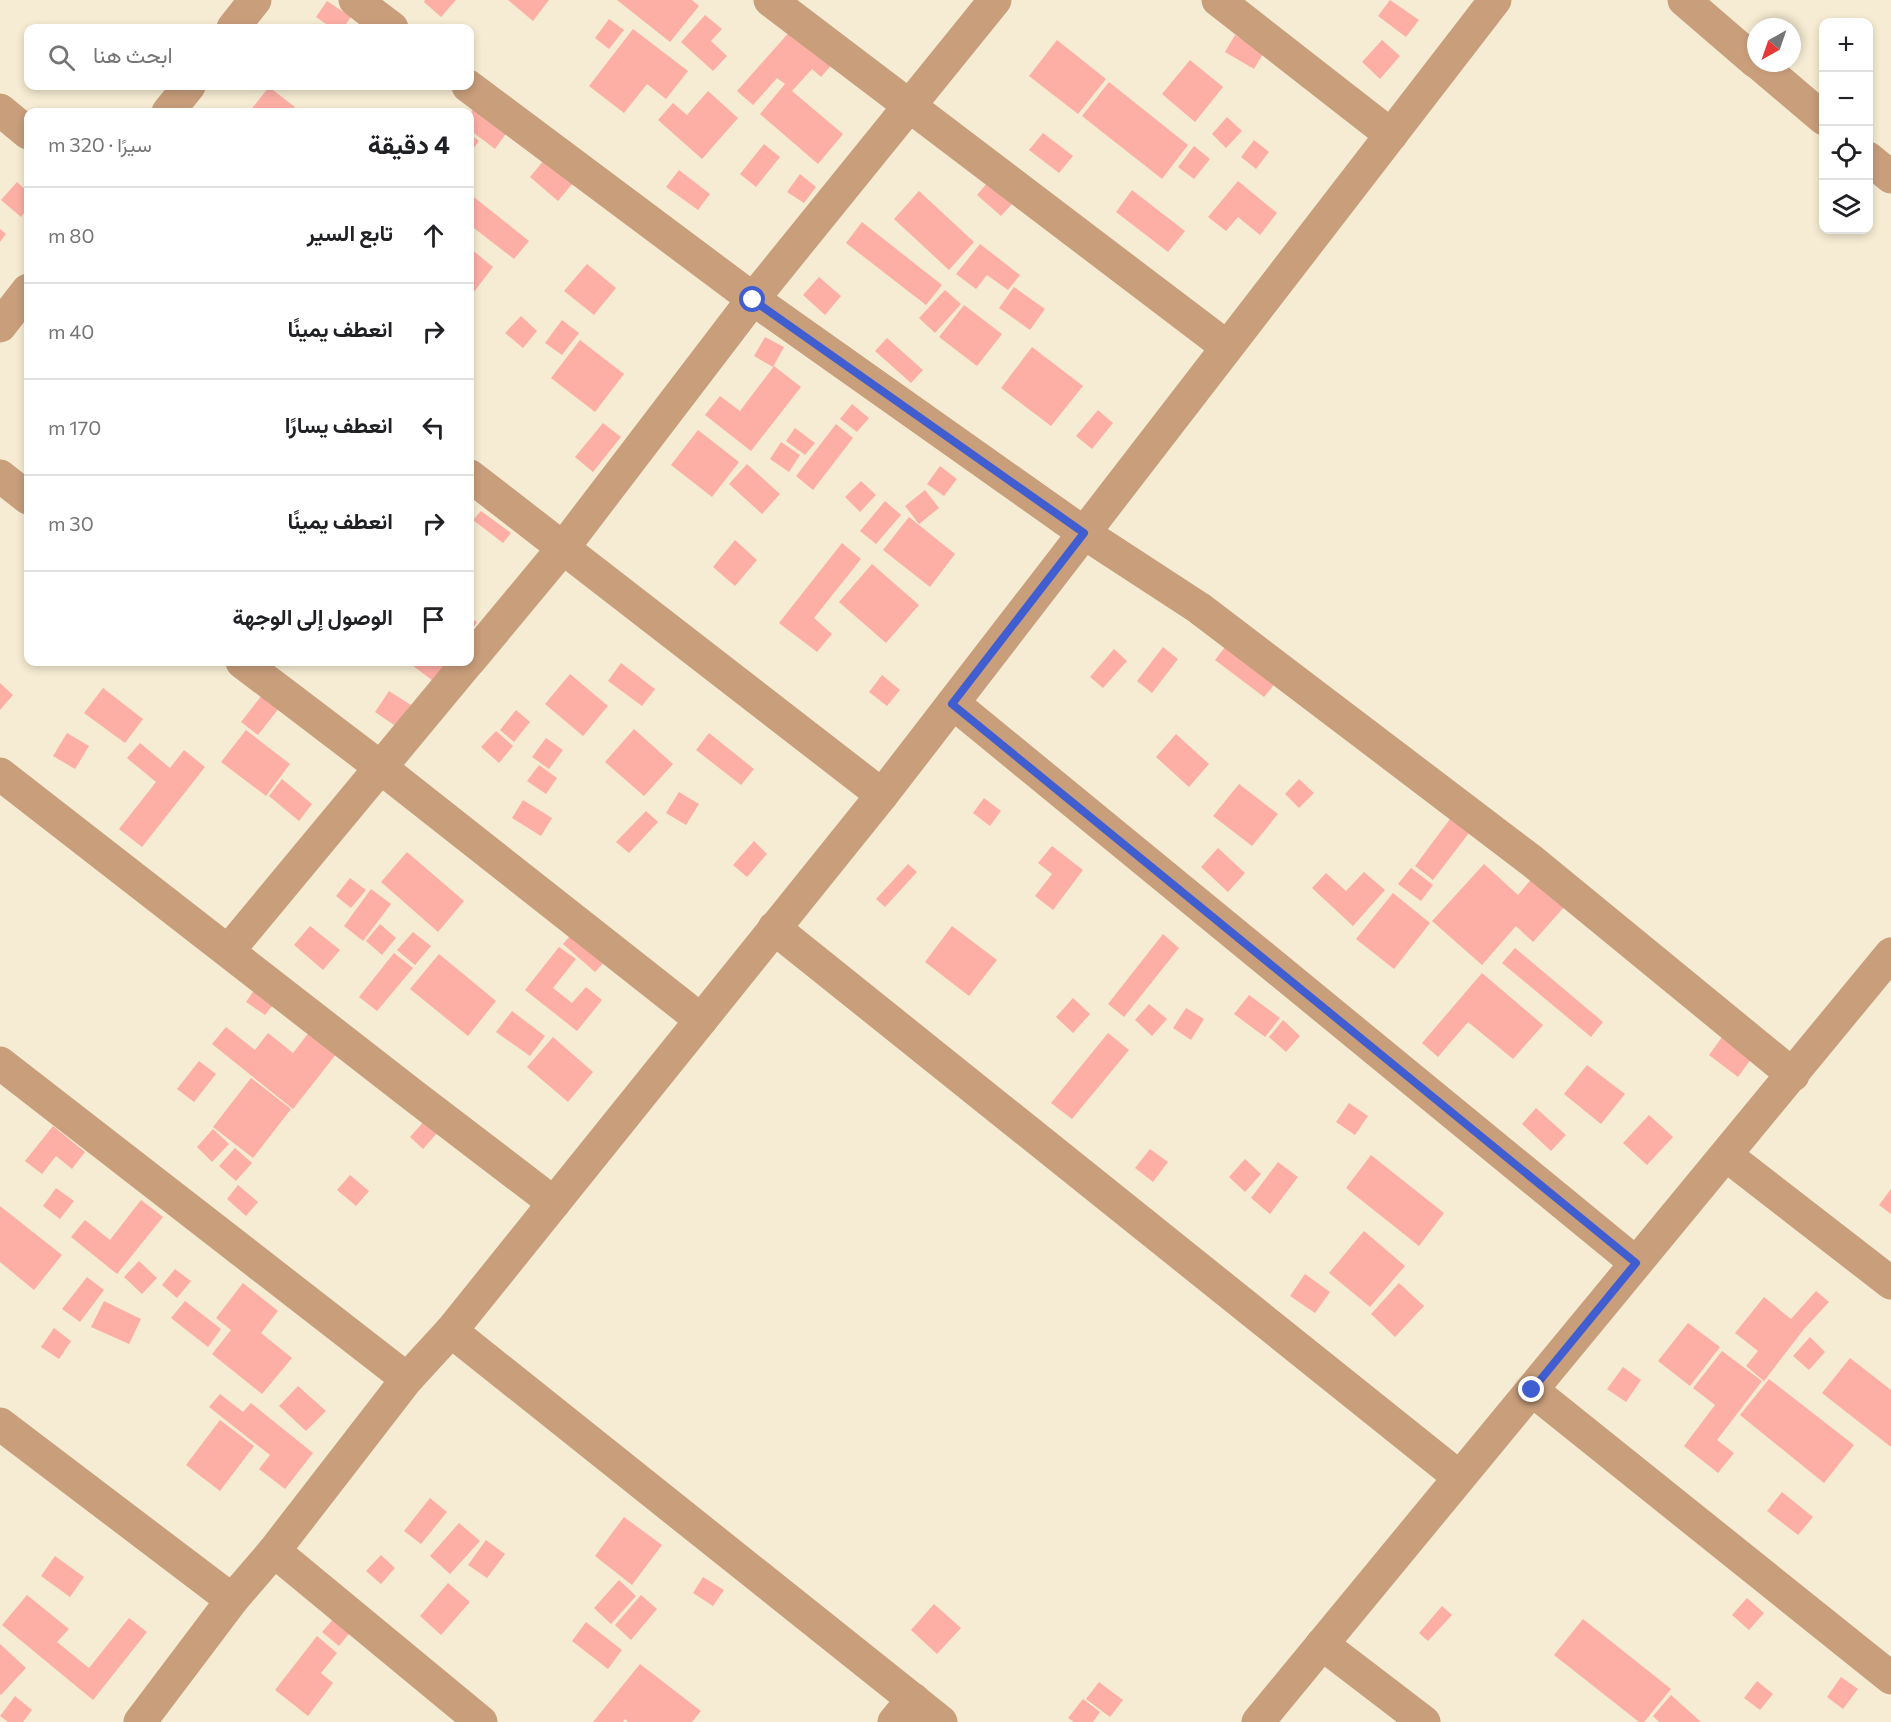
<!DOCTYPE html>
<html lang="ar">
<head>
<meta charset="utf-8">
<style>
  :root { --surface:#fff; --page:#f6f6f6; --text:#202124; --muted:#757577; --line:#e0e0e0 }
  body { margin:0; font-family:Commissioner,Vazirmatn,sans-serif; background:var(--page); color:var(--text); direction:rtl }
  .controls { position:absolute; right:18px; top:18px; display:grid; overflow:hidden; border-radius:12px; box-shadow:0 3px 9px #0003 }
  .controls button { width:54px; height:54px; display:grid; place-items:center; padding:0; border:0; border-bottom:2px solid var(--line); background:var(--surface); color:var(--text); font:30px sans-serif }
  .compass { position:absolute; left:1747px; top:18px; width:54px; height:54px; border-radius:50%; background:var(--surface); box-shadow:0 3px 9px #0003; rotate:220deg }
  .stop { position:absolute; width:18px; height:18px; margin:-14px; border:4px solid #415ed1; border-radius:50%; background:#fff }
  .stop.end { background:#415ed1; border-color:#fff; box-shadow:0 2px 6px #0008 }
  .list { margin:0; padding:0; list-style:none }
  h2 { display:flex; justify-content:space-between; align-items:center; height:78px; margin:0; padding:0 24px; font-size:26px }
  h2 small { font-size:20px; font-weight:400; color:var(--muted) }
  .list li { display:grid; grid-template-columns:39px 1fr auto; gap:18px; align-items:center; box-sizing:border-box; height:96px; padding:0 24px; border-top:2px solid var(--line) }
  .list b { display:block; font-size:22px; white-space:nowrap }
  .list em { font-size:20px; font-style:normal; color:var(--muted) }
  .icon { flex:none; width:33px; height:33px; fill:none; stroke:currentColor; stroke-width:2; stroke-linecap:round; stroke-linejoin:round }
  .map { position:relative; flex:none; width:1891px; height:1722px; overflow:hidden; direction:ltr }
  .search { position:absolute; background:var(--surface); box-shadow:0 3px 9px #0003; left:24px; top:24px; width:450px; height:66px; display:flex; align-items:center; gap:15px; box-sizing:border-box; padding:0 21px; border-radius:12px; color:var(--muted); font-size:22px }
  .panel { position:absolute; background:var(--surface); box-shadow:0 3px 9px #0003; left:24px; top:108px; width:450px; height:558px; border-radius:12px; direction:rtl }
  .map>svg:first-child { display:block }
  .building { fill:#fdafa5 }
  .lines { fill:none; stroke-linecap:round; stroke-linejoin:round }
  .minor { stroke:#c89e7b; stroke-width:33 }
  .route { stroke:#415ed1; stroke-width:8 }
</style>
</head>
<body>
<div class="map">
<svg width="1891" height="1722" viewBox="0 0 1891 1722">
  <rect width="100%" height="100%" fill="#f6ecd3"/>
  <g class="building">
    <path d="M425,0H456L441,17L424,2Z"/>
    <path d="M508,0H549L533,21Z"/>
    <path d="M617,0H692L699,6L670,42Z"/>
    <path d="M1390,0L1419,20L1406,37L1378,16Z"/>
    <path d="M327,1L351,17L343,28H332L316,17Z"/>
    <path d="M705,15L722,29L711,41L727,56L713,71L681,42Z"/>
    <path d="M609,19L624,30L609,49L595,38Z"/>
    <path d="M800,20L840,55L821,77L812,69L792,91L843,134L818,164L760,114L785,84L777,78L753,105L737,91Z"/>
    <path d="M633,29L688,71L666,99L647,84L624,113L589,86Z"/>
    <path d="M1235,35L1264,52L1254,69L1225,52Z"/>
    <path d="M1057,40L1106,79L1078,114L1029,76Z"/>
    <path d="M1382,40L1400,56L1380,79L1362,62Z"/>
    <path d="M1190,60L1223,87L1195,122L1162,94Z"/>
    <path d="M1109,82L1188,145L1162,179L1082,116Z"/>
    <path d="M269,87L295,107L290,112H249Z"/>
    <path d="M708,91L738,118L702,159L658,120L673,103L687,115Z"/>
    <path d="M474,108L507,132L495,149L470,130V114Z"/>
    <path d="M1227,117L1242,131L1226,148L1212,134Z"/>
    <path d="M1043,133L1073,156L1059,173L1029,150Z"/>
    <path d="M470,134L479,141L470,153Z"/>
    <path d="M1254,140L1269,152L1256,169L1241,157Z"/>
    <path d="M764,144L780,157L756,187L740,174Z"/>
    <path d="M1194,146L1210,159L1194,179L1178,167Z"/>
    <path d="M545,159L573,183L558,201L530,177Z"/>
    <path d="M679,170L710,194L698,210L666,187Z"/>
    <path d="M800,174L816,187L804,203L787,192Z"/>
    <path d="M1238,181L1277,213L1260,235L1238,217L1226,231L1208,217Z"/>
    <path d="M17,182L28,192V208L21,217L1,200Z"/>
    <path d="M987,183L1012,204L1001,216L977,195Z"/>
    <path d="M1132,190L1185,231L1168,252L1116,212Z"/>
    <path d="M919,191L974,242L949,270L894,219Z"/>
    <path d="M470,194L529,241L514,259L470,225Z"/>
    <path d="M862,222L942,285L926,305L846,243Z"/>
    <path d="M0,229L6,234L0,242Z"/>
    <path d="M980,244L1020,275L1008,290L987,275L976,289L956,274Z"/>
    <path d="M470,248L493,267L470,297Z"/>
    <path d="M587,264L616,288L594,315L564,291Z"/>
    <path d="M819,277L841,296L825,315L803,295Z"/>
    <path d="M1014,287L1045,309L1030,330L999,308Z"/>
    <path d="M945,290L961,304L935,333L919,318Z"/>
    <path d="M964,305L1002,334L977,366L939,337Z"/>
    <path d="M521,316L537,331L523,348L505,333Z"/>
    <path d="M562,320L579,333L562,355L545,343Z"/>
    <path d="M765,337L784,347L773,367L754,356Z"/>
    <path d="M887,338L923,370L911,383L875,351Z"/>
    <path d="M580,340L624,374L595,412L551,378Z"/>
    <path d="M1032,347L1083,386L1051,426L1001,388Z"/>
    <path d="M774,366L801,387L751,451L705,415L720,396L740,411Z"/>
    <path d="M852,404L869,418L857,432L840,419Z"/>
    <path d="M1098,410L1113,423L1092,449L1076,436Z"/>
    <path d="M603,423L621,437L593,472L575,457Z"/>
    <path d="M836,424L853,438L813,490L796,476Z"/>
    <path d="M795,428L815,443L805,455L786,441Z"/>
    <path d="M698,430L739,462L712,497L671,465Z"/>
    <path d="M781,442L800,455L789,472L770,459Z"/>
    <path d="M747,464L780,494L762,514L729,484Z"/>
    <path d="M940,466L957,479L944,496L927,484Z"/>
    <path d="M861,481L876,495L860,512L845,497Z"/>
    <path d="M925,490L939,508L919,524L905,506Z"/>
    <path d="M885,501L901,515L876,544L860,531Z"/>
    <path d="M481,511L511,533L503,543L473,520Z"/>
    <path d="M909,517L955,554L930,587L883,550Z"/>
    <path d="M735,540L757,560L735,586L713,567Z"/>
    <path d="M842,543L861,559L814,618L832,634L817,652L779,623Z"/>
    <path d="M872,564L919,605L886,643L839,602Z"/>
    <path d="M470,617L477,622L470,633Z"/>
    <path d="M1228,643L1277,681L1264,697L1215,660Z"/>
    <path d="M1163,647L1178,659L1152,693L1137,681Z"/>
    <path d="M1114,649L1127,661L1103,688L1090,677Z"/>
    <path d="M408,662H447L433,681Z"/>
    <path d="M621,663L655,689L642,706L608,681Z"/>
    <path d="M570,674L608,706L583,736L545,704Z"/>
    <path d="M882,675L900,690L887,706L869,692Z"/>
    <path d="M0,683L13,695L0,710Z"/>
    <path d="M103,688L143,719L125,743L84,713Z"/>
    <path d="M266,690L283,703L258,735L241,722Z"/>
    <path d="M389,691L411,705L397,727L375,712Z"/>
    <path d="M516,710L530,722L514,742L500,730Z"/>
    <path d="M634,729L673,764L644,796L605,762Z"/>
    <path d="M246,730L290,764L266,796L221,762Z"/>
    <path d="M496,731L513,746L499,763L481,747Z"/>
    <path d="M67,733L89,746L75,769L53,756Z"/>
    <path d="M709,733L754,769L741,785L696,750Z"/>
    <path d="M1176,734L1209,764L1189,787L1156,757Z"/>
    <path d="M546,738L563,750L549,769L532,757Z"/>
    <path d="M140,743L170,768L184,750L205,767L142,847L119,829L156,782L127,758Z"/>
    <path d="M539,765L557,778L546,794L527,781Z"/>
    <path d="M282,779L312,804L299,821L269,796Z"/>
    <path d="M1299,779L1314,793L1299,808L1285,794Z"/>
    <path d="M1239,784L1278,814L1252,846L1213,816Z"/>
    <path d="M679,792L699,804L686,825L666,813Z"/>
    <path d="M984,798L1001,811L990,826L973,813Z"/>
    <path d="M523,800L552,818L541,836L512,818Z"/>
    <path d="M646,811L658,822L629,853L616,842Z"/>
    <path d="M1453,815L1472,829L1433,880L1415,866Z"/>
    <path d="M754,841L767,854L747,877L733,865Z"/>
    <path d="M1052,846L1083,870L1053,910L1035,896L1052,874L1038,863Z"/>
    <path d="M1218,848L1245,873L1228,892L1201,867Z"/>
    <path d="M407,852L464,901L438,932L381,882Z"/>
    <path d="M908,864L917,872L885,907L876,899Z"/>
    <path d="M1484,864L1518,895L1533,877L1565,906L1533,942L1516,926L1482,965L1432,921Z"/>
    <path d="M1411,868L1433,885L1421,901L1398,884Z"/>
    <path d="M1364,872L1385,890L1353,926L1312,888L1326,873L1346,891Z"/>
    <path d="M350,878L366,890L351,908L336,896Z"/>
    <path d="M371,889L391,904L363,941L344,926Z"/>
    <path d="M1393,893L1430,923L1394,969L1356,939Z"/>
    <path d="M380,924L396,938L382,955L366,941Z"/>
    <path d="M310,926L340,950L323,970L294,945Z"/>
    <path d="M952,926L997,960L969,996L925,962Z"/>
    <path d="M576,929L608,958L595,972L563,944Z"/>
    <path d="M413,932L431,946L415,965L397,950Z"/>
    <path d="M1163,934L1179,948L1124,1017L1108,1004Z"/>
    <path d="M559,947L576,959L553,988L572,1003L586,987L602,1000L577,1031L525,990Z"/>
    <path d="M1515,948L1603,1022L1591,1037L1502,963Z"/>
    <path d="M394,953L413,968L377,1011L359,997Z"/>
    <path d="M439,954L496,1001L468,1036L410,989Z"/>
    <path d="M1482,973L1543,1025L1513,1059L1468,1022L1438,1057L1422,1043Z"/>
    <path d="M259,983L279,997L265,1015L246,1002Z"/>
    <path d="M1249,995L1280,1018L1265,1037L1234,1014Z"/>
    <path d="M1073,998L1090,1014L1073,1033L1056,1017Z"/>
    <path d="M1149,1004L1167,1019L1152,1036L1135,1020Z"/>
    <path d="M1186,1008L1204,1019L1191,1040L1173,1028Z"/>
    <path d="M512,1011L545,1036L530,1056L496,1032Z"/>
    <path d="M1283,1020L1300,1036L1286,1052L1269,1037Z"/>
    <path d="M314,1026L341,1048L293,1109L212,1044L226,1027L255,1050L268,1033L293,1053Z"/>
    <path d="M1108,1033L1129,1050L1072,1119L1051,1103Z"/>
    <path d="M1725,1033L1754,1055L1738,1077L1709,1055Z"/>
    <path d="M553,1037L593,1072L568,1102L527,1067Z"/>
    <path d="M199,1061L216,1074L194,1102L177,1089Z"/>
    <path d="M1587,1065L1625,1094L1601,1124L1564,1094Z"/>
    <path d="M251,1078L291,1109L253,1158L213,1127Z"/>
    <path d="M1349,1103L1368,1116L1355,1135L1336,1122Z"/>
    <path d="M1536,1108L1566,1135L1551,1151L1522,1124Z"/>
    <path d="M1649,1115L1673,1137L1647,1165L1623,1143Z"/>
    <path d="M426,1119L439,1131L423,1149L410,1137Z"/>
    <path d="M53,1126L85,1152L72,1169L56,1156L42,1174L25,1161Z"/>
    <path d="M213,1129L229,1144L212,1162L197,1147Z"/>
    <path d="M235,1148L252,1163L236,1181L219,1166Z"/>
    <path d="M1150,1149L1168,1162L1153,1182L1135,1168Z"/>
    <path d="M1371,1155L1444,1213L1419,1246L1346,1188Z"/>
    <path d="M1245,1159L1261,1174L1245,1192L1229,1177Z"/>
    <path d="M1278,1162L1298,1177L1270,1214L1251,1198Z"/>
    <path d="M350,1175L369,1191L356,1206L337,1190Z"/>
    <path d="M238,1185L258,1202L246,1216L227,1199Z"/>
    <path d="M56,1188L74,1201L60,1219L43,1206Z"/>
    <path d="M1891,1189V1214L1879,1205Z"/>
    <path d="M141,1200L163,1217L117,1274L71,1237L85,1220L110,1240Z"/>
    <path d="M0,1206L62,1255L34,1290L0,1262Z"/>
    <path d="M1364,1231L1405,1266L1370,1307L1329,1273Z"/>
    <path d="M139,1261L157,1278L142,1294L124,1277Z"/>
    <path d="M175,1269L191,1281L177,1298L162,1285Z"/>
    <path d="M1305,1274L1330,1292L1315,1313L1290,1296Z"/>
    <path d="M87,1277L104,1290L80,1322L62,1309Z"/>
    <path d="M243,1283L278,1311L261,1333L292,1358L262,1394L212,1354L231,1330L216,1318Z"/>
    <path d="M1399,1283L1424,1306L1395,1337L1371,1314Z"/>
    <path d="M1816,1291L1829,1302L1804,1329L1764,1381L1746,1366L1758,1351L1735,1333L1764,1297L1791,1319Z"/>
    <path d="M104,1301L141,1319L129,1344L91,1327Z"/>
    <path d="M185,1301L221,1329L208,1347L171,1318Z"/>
    <path d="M1688,1323L1720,1347L1690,1386L1658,1361Z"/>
    <path d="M54,1328L71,1341L59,1359L41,1347Z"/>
    <path d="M1810,1337L1825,1352L1809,1370L1793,1356Z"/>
    <path d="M1722,1351L1762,1381L1717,1440L1734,1453L1718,1473L1684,1446L1715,1405L1693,1388Z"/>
    <path d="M1850,1358L1891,1390V1447L1822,1393Z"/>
    <path d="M1623,1367L1641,1380L1626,1402L1607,1389Z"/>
    <path d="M1769,1379L1854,1445L1824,1483L1740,1415Z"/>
    <path d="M298,1386L326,1411L306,1431L279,1406Z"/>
    <path d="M220,1394L243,1412L251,1403L313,1453L285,1489L259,1469L270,1455L209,1407Z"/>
    <path d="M220,1420L254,1446L220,1491L186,1465Z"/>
    <path d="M1782,1492L1813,1517L1798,1535L1767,1511Z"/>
    <path d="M430,1498L447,1512L421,1544L404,1531Z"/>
    <path d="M624,1517L662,1545L632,1585L595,1556Z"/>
    <path d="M459,1523L480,1541L450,1574L430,1556Z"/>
    <path d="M486,1540L505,1554L487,1578L468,1565Z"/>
    <path d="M381,1555L395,1568L381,1584L366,1571Z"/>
    <path d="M55,1556L84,1577L70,1597L41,1576Z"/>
    <path d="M703,1577L724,1590L713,1606L693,1593Z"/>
    <path d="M619,1580L636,1596L611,1624L594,1608Z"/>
    <path d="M448,1583L470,1602L441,1635L420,1616Z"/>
    <path d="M27,1595L69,1629L57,1642L89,1668L129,1618L147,1632L93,1700L2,1625Z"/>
    <path d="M641,1595L657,1609L631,1640L615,1625Z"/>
    <path d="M1747,1598L1764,1613L1749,1630L1732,1615Z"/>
    <path d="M934,1604L961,1628L937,1654L911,1630Z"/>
    <path d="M1442,1606L1452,1615L1428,1641L1419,1633Z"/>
    <path d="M336,1616L353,1629L339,1646L322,1632Z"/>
    <path d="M1583,1619L1671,1689L1644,1722H1639L1554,1655Z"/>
    <path d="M586,1622L622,1650L608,1669L572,1641Z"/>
    <path d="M317,1636L337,1653L321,1673L333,1683L308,1716L275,1690Z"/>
    <path d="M0,1644L26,1668L1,1695L0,1694Z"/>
    <path d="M640,1664L701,1711L692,1722H628L625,1719L623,1722H593Z"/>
    <path d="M1841,1677L1858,1689L1843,1709L1827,1697Z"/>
    <path d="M1757,1681L1773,1694L1760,1710L1744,1698Z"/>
    <path d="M1099,1682L1123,1700L1110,1717L1086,1699Z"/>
    <path d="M1671,1695L1701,1722H1659L1653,1716Z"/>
    <path d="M15,1696L32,1710L23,1722H8L0,1716Z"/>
    <path d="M1083,1699L1100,1712L1093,1722H1074L1068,1718Z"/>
  </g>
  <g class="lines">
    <g class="minor">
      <path d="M355,0L392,28"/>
      <path d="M770,0L1227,347"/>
      <path d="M1218,0L1391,135"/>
      <path d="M1684,0L1756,62"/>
      <path d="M233,28L255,0"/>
      <path d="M1758,63L1824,119"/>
      <path d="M468,86L753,299L1084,533L1199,608L1532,861L1793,1075"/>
      <path d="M0,110L28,133"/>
      <path d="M168,112L189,86"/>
      <path d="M1868,158L1891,177"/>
      <path d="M0,326L28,290"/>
      <path d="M0,476L28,498"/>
      <path d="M470,476L882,795"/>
      <path d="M470,660L563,548L753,299L995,0"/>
      <path d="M242,662L380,767L701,1020"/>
      <path d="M953,703L1636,1263"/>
      <path d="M0,774L414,1096L554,1203"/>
      <path d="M774,928L1459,1477"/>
      <path d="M229,950L468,662"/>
      <path d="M0,1063L407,1379"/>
      <path d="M1726,1155L1891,1283"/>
      <path d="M451,1331L941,1722"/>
      <path d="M1532,1390L1891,1678"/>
      <path d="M0,1424L232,1600"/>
      <path d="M274,1551L481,1722"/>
      <path d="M1322,1644L1424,1722"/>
      <path d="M140,1722L232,1600L274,1551L407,1379L451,1331L882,795L1495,0"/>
      <path d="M894,1722L913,1699"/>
      <path d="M1258,1722L1891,954"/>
    </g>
  </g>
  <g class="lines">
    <path class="route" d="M753,300L1084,533L952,704L1636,1263L1532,1390"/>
  </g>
</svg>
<div class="controls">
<button>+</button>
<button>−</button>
<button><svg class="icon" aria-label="locate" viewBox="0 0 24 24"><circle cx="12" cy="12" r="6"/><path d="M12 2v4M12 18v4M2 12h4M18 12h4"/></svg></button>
<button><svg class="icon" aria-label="layers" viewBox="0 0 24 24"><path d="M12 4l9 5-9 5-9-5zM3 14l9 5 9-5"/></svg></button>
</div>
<svg class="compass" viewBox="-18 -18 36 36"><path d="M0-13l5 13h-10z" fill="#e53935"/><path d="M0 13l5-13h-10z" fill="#757577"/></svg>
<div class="stop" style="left:753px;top:300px"></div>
<div class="stop end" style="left:1532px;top:1390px"></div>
<div class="search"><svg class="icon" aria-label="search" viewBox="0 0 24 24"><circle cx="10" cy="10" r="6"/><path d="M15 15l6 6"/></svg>ابحث هنا</div>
<section class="panel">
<h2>4 دقيقة<small>سيرًا · 320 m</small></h2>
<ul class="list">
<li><svg class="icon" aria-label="ahead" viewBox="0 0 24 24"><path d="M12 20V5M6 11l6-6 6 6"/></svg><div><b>تابع السير</b></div><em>80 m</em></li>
<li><svg class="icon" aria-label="right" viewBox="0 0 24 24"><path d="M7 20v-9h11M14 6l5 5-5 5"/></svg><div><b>انعطف يمينًا</b></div><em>40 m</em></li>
<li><svg class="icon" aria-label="left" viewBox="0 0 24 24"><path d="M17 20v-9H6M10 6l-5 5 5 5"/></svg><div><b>انعطف يسارًا</b></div><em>170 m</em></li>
<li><svg class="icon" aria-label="right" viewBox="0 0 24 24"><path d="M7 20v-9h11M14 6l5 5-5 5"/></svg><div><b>انعطف يمينًا</b></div><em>30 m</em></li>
<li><svg class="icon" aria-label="arrive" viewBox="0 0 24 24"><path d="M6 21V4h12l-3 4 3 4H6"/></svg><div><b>الوصول إلى الوجهة</b></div></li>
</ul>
</section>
</div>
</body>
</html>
